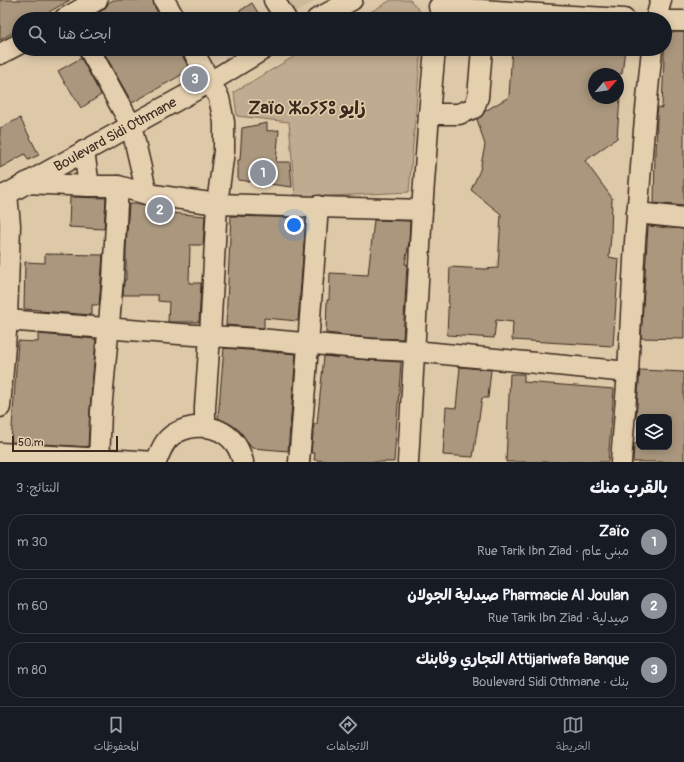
<!DOCTYPE html>
<html lang="ar">
<head>
<meta charset="utf-8">
<style>
  :root { --surface:#171b24; --page:#242831; --text:#f1f3f6; --muted:#9ea1a6; --line:#363941; --accent:#8c9099 }
  body { margin:0; font-family:Pangolin,"Playpen Sans Arabic","Noto Sans Tifinagh",sans-serif; background:var(--page); color:var(--text); direction:rtl }
  .controls { position:absolute; right:12px; bottom:12px; display:grid; overflow:hidden; border-radius:8px; box-shadow:0 2px 10px #0003 }
  .controls button { width:36px; height:36px; display:grid; place-items:center; padding:0; border:0; border-bottom:1px solid var(--line); background:var(--surface); color:var(--text); font:20px sans-serif }
  .compass { position:absolute; left:588px; top:68px; width:36px; height:36px; border-radius:50%; background:var(--surface); box-shadow:0 2px 10px #0003; rotate:61deg }
  .scale { position:absolute; left:12px; bottom:10px; width:106px; box-sizing:border-box; padding-left:4px; border:2px solid #3b2a1e; border-top:0; font-size:11px; line-height:14px; white-space:nowrap; color:#3b2a1e; -webkit-text-stroke:3px #e4cfae; paint-order:stroke }
  .you { position:absolute; left:294px; top:225px; width:14px; height:14px; margin:-10px; border:3px solid #fff; border-radius:50%; background:#1a73e8; box-shadow:0 0 0 6px #1a73e833 }
  .badge { display:grid; place-items:center; width:26px; height:26px; border-radius:50%; background:var(--accent); color:#fff; font-size:13px; font-weight:700 }
  .pin { position:absolute; translate:-50% -50%; border:2px solid #fff; box-shadow:0 1px 4px #0006 }
  .list { margin:0; padding:0; list-style:none }
  h2 { display:flex; justify-content:space-between; align-items:center; height:52px; margin:0; padding:0 16px; font-size:17px }
  h2 small { font-size:13px; font-weight:400; color:var(--muted) }
  .list li { display:grid; grid-template-columns:26px 1fr auto; gap:12px; align-items:center; box-sizing:border-box; height:56px; margin:0 8px 8px; padding:0 8px; border:1px solid var(--line); border-radius:16px }
  .list b { display:block; font-size:15px; white-space:nowrap }
  .list p { margin:0; font-size:13px; white-space:nowrap; color:var(--muted) }
  .list em { font-size:13px; font-style:normal; color:var(--muted) }
  .icon { flex:none; width:22px; height:22px; fill:none; stroke:currentColor; stroke-width:2; stroke-linecap:round; stroke-linejoin:round }
  .map { position:relative; flex:none; width:684px; height:462px; overflow:hidden; direction:ltr }
  .search { position:absolute; background:var(--surface); box-shadow:0 2px 10px #0003; left:12px; right:12px; top:12px; height:44px; display:flex; align-items:center; gap:10px; box-sizing:border-box; padding:0 14px; border-radius:22px; color:var(--muted); font-size:15px }
  .sheet { height:244px; background:var(--surface) }
  nav { display:flex; justify-content:space-around; align-items:center; box-sizing:border-box; height:56px; border-top:1px solid var(--line); background:var(--surface); font-size:11px; color:var(--muted) }
  nav a { display:grid; justify-items:center; gap:2px }
  nav .on { color:var(--accent) }
  .map>svg:first-child { display:block }
  .built { fill:#ceb99b }
  .green { fill:#bfab8f; stroke:#7d6a56 }
  .building { fill:#aa977e; stroke:#3b2a1e }
  .lines { fill:none; stroke-linecap:round; stroke-linejoin:round }
  .minor-casing { stroke:#3b2a1e; stroke-width:23 }
  .minor { stroke:#e4cfae; stroke-width:20 }
  .labels { text-anchor:middle; stroke-width:3; stroke-linejoin:round; paint-order:stroke }
  .street-label { font-size:14px; fill:#3b2a1e; stroke:#e4cfae }
  .district-label { font-size:18px; font-weight:bold; fill:#3b2a1e; stroke:#e4cfae }
</style>
</head>
<body>
<div class="map">
<svg width="684" height="462" viewBox="0 0 684 462">
  <rect width="100%" height="100%" fill="#ddc8a8"/>
  <filter id="ink" filterUnits="userSpaceOnUse"><feTurbulence type="fractalNoise" baseFrequency=".025" numOctaves="2"/><feDisplacementMap in="SourceGraphic" scale="8" xChannelSelector="R" yChannelSelector="G"/><feConvolveMatrix kernelMatrix="1 2 1 2 8 2 1 2 1" color-interpolation-filters="sRGB"/></filter>
  <g filter="url(#ink)">
    <path class="built" d="M279,0H316L289,17Z"/>
    <g class="green">
      <path d="M391,0H410L424,16L423,19H359Z"/>
      <path d="M307,49H421L409,192L295,198L289,122L237,116L234,92Z"/>
    </g>
    <g class="building">
      <path d="M0,0H70L37,19H19V29L0,40Z"/>
      <path d="M113,0H153L154,6L162,19H87L103,10L107,6L108,3Z"/>
      <path d="M252,3L262,19H227Z"/>
      <path d="M665,32H684V206L654,203L655,155H656L657,114L658,107L662,108Z"/>
      <path d="M102,49H181L182,55L190,70L132,103Z"/>
      <path d="M512,49H625L622,74H594V98H620L617,138L585,161L612,198L611,236L609,257L619,259L613,346L512,340L513,322L496,320L494,338L447,335L450,267L485,269L498,268L501,214L471,190L480,170L485,145L477,119L482,116L485,111L509,97Z"/>
      <path d="M81,58L101,95L81,108L67,85H66L58,71Z"/>
      <path d="M20,118L39,155L28,160L25,154L0,168V128Z"/>
      <path d="M267,123V131L279,130L276,162H290L292,187L238,180V160H240L242,128Z"/>
      <path d="M70,197L106,198L104,229L69,227Z"/>
      <path d="M129,204H141L170,209V213L205,216L203,245H190L189,283H201L199,322H168L169,302L158,301V295H123L124,280H126V247Z"/>
      <path d="M231,216L306,218L298,321L264,318V328L226,325Z"/>
      <path d="M374,220L410,221L409,242L405,264H407L403,339L371,338L326,333L327,300H329L330,273L368,275Z"/>
      <path d="M648,226L684,229V339L641,338Z"/>
      <path d="M45,254L103,255L99,305H92V315L40,311V310L24,309L25,262L45,263Z"/>
      <path d="M38,334L96,339L90,410L88,447L11,442L18,341L38,342Z"/>
      <path d="M224,348L296,354L288,451L252,448L250,446L245,438L240,431L232,425L218,418Z"/>
      <path d="M324,356L369,360L401,362L394,462H347L314,460L315,453H311L314,424H317Z"/>
      <path d="M460,367L491,370L488,398H482L473,457L443,455L446,407L456,408Z"/>
      <path d="M640,370L684,372V462H633L634,444L639,443V447H669V417H636Z"/>
      <path d="M510,374H524V382L614,389L608,462H506Z"/>
    </g>
    <g class="lines">
      <g class="minor-casing">
        <g id="minor">
          <path d="M164,0L175,19"/>
          <path d="M274,0L286,19"/>
          <path d="M439,7L554,15L624,19"/>
          <path d="M64,19L97,0"/>
          <path d="M317,19L352,0"/>
          <path d="M656,19L661,0"/>
          <path d="M665,21H684"/>
          <path d="M89,49L131,125L147,194"/>
          <path d="M192,49L219,98L224,122V151L217,204L210,336L205,407V427"/>
          <path d="M0,54L19,44"/>
          <path d="M429,114H459L474,108L478,97L482,49"/>
          <path d="M84,151L89,186"/>
          <path d="M26,183L89,186H118L147,194L217,204L422,210"/>
          <path d="M0,197L7,194L210,82L264,49"/>
          <path d="M637,213L684,218"/>
          <path d="M7,320L179,334L259,339L370,349L414,351L628,372"/>
          <path d="M0,407L7,320L10,225L7,194"/>
          <path d="M0,453L156,462"/>
          <path d="M99,462L101,411L113,279L118,186"/>
          <path d="M156,462C160,452 164,440 174,434C192,423 217,424 232,440C238,446 241,454 243,462"/>
          <path d="M299,462L304,401L318,206"/>
          <path d="M408,462L422,210L429,114L435,49"/>
          <path d="M621,462L628,372L635,242L644,130L652,49"/>
        </g>
      </g>
      <use href="#minor" class="minor"/>
    </g>
  </g>
  <g class="labels">
    <g class="street-label">
      <text transform="translate(115 134) rotate(-29)" y="5">Boulevard Sidi Othmane</text>
    </g>
    <g class="district-label">
      <text x="307" y="114">Zaïo ⵣⴰⵢⵢⵓ زايو</text>
    </g>
  </g>
</svg>
<div class="controls">
<button><svg class="icon" aria-label="layers" viewBox="0 0 24 24"><path d="M12 4l9 5-9 5-9-5zM3 14l9 5 9-5"/></svg></button>
</div>
<svg class="compass" viewBox="-18 -18 36 36"><path d="M0-13l5 13h-10z" fill="#e53935"/><path d="M0 13l5-13h-10z" fill="#9ea1a6"/></svg>
<div class="scale">50 m</div>
<div class="you"></div>
<div class="pin badge" style="left:263px;top:173px">1</div>
<div class="pin badge" style="left:160px;top:210px">2</div>
<div class="pin badge" style="left:195px;top:79px">3</div>
<div class="search"><svg class="icon" aria-label="search" viewBox="0 0 24 24"><circle cx="10" cy="10" r="6"/><path d="M15 15l6 6"/></svg>ابحث هنا</div>
</div>
<section class="sheet">
<h2>بالقرب منك<small>النتائج: 3</small></h2>
<ul class="list">
<li><span class="badge">1</span><div><b>Zaïo</b><p>مبنى عام · Rue Tarik Ibn Ziad</p></div><em>30 m</em></li>
<li><span class="badge">2</span><div><b>Pharmacie Al Joulan صيدلية الجولان</b><p>صيدلية · Rue Tarik Ibn Ziad</p></div><em>60 m</em></li>
<li><span class="badge">3</span><div><b>Attijariwafa Banque التجاري وفابنك</b><p>بنك · Boulevard Sidi Othmane</p></div><em>80 m</em></li>
</ul>
</section>
<nav>
<a class="on"><svg class="icon" aria-label="map" viewBox="0 0 24 24"><path d="M3 6l6-2 6 2 6-2v14l-6 2-6-2-6 2zM9 4v14M15 6v14"/></svg>الخريطة</a>
<a><svg class="icon" aria-label="directions" viewBox="0 0 24 24"><path d="M12 3l9 9-9 9-9-9zM9 14v-3h6M13 9l2 2-2 2"/></svg>الاتجاهات</a>
<a><svg class="icon" aria-label="saved" viewBox="0 0 24 24"><path d="M7 4h10v16l-5-4-5 4z"/></svg>المحفوظات</a>
</nav>
</body>
</html>
